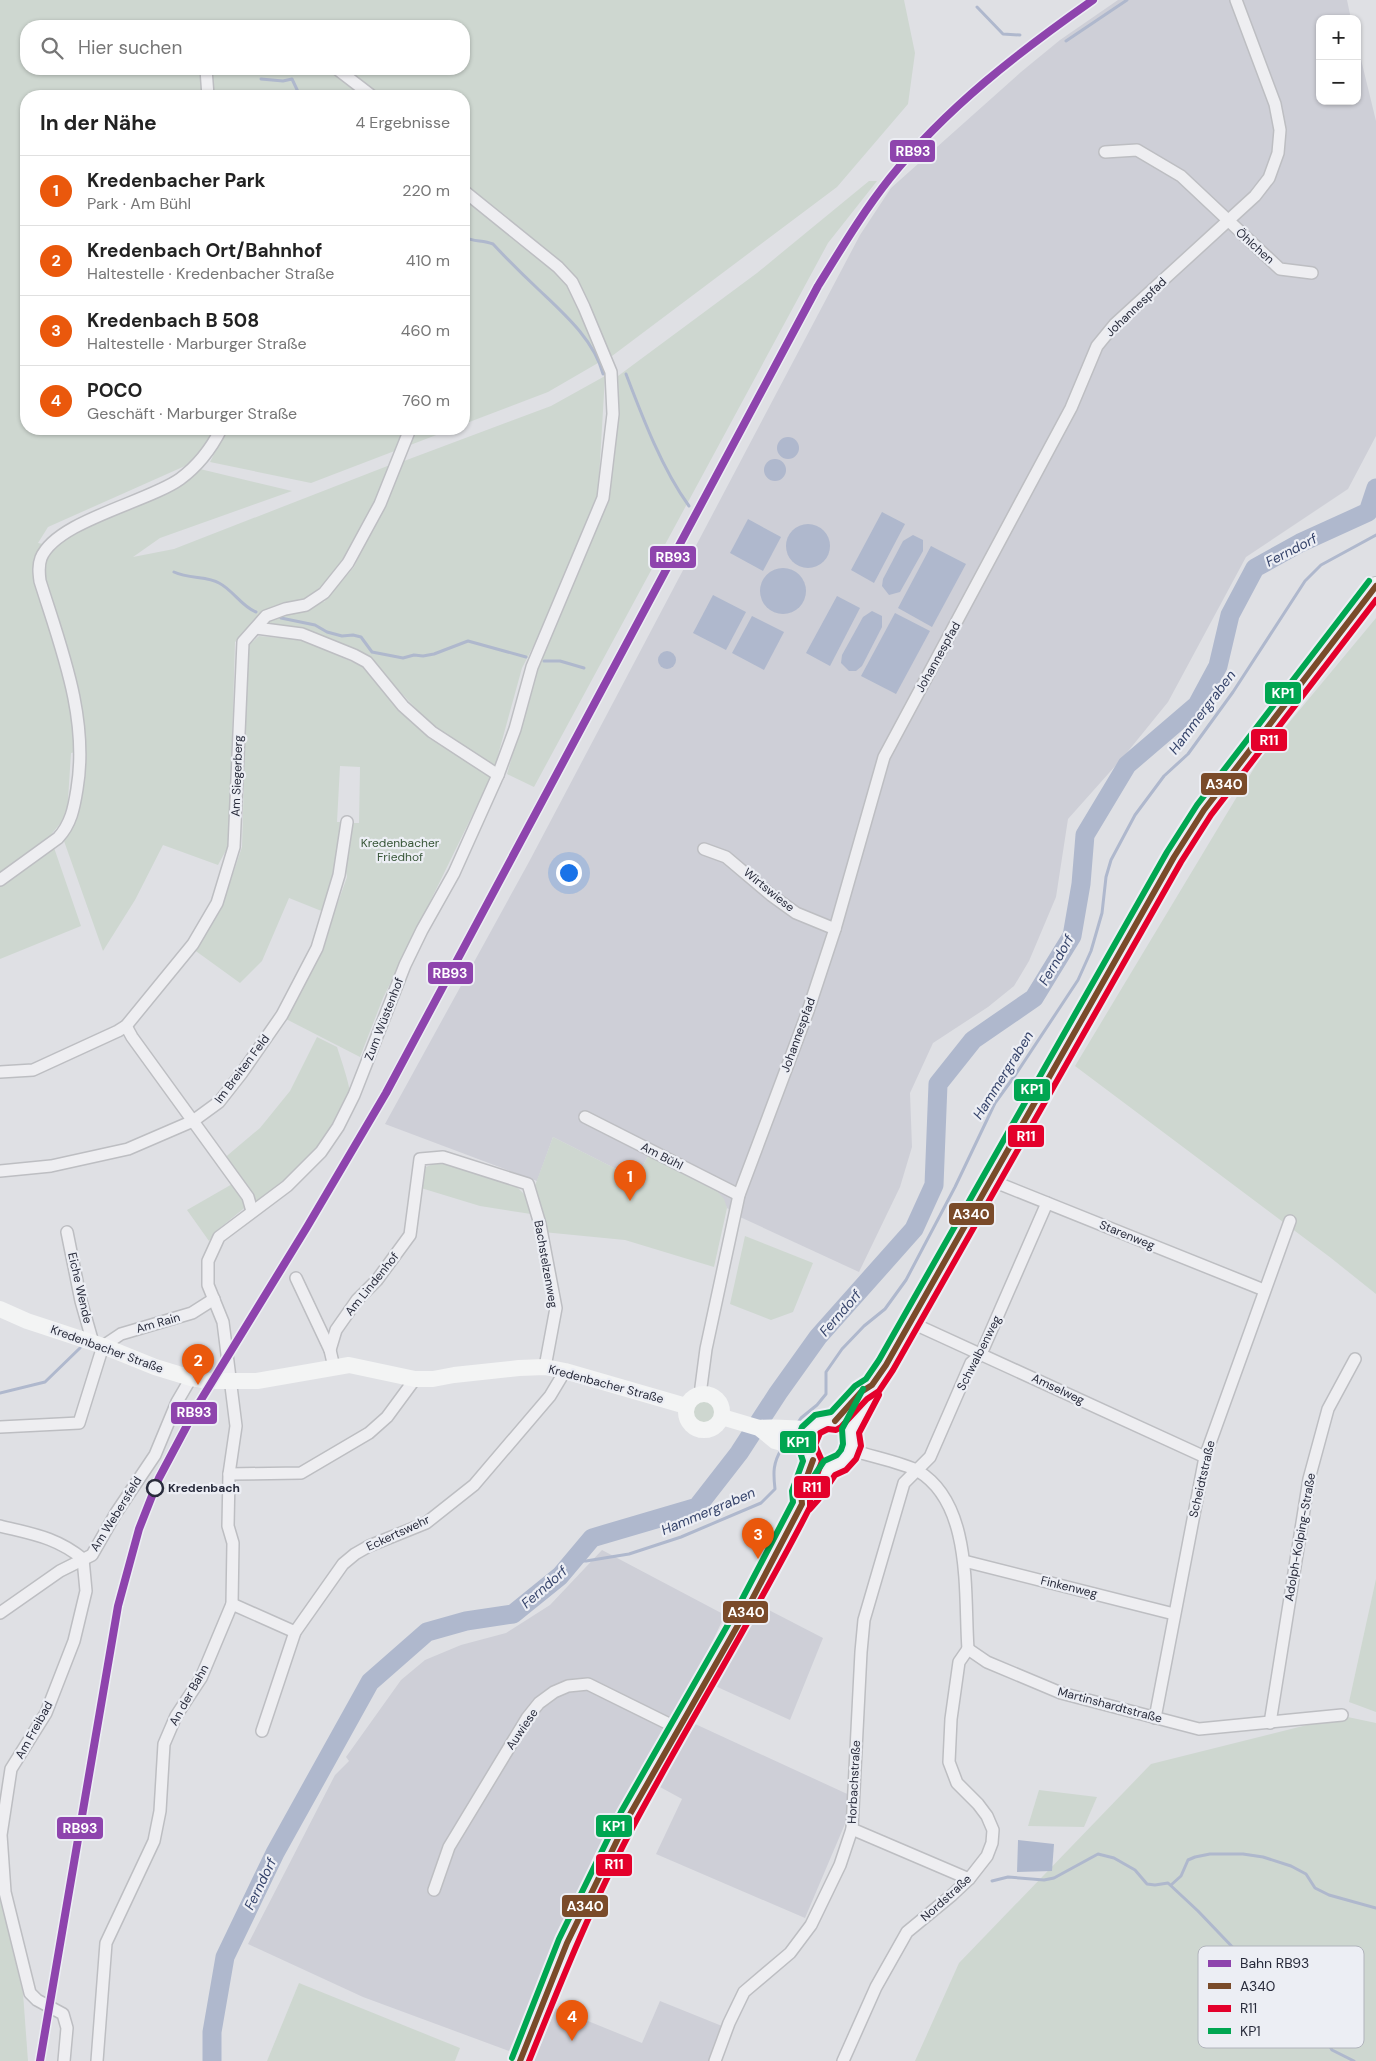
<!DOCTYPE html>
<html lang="de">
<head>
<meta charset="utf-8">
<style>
  :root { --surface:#fff; --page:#f2f2f2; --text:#222; --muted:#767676; --line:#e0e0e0; --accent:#ea580c }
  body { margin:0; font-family:"DM Sans",sans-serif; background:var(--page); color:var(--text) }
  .controls { position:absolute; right:15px; top:15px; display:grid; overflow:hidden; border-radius:10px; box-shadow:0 1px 4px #0004 }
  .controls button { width:45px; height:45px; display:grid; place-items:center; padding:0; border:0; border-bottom:1px solid var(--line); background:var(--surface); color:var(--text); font:25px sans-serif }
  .you { position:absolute; left:568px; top:872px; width:18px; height:18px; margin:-12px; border:4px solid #fff; border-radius:50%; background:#1a73e8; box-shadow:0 0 0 8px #1a73e833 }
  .badge { display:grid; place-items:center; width:32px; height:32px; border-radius:50%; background:var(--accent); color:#fff; font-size:16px; font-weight:700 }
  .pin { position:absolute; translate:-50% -41px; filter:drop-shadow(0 1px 2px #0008) }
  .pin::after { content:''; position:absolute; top:26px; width:18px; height:15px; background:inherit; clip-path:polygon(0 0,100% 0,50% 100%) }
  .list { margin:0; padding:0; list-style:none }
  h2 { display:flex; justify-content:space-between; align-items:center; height:65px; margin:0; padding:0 20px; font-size:21px }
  h2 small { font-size:16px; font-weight:400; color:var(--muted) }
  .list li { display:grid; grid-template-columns:32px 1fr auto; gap:15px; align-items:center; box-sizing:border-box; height:70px; padding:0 20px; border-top:1px solid var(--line) }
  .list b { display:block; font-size:19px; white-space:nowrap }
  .list p { margin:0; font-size:16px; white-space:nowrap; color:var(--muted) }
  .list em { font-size:16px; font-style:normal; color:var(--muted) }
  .icon { flex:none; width:28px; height:28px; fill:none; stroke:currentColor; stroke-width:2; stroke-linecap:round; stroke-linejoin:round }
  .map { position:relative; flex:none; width:1376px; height:2061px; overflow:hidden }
  .search { position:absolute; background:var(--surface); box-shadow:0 1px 4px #0004; left:20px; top:20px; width:450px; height:55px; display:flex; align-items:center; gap:12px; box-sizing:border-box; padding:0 18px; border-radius:20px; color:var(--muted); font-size:19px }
  .panel { position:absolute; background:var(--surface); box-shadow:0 1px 4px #0004; left:20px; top:90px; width:450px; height:345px; border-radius:20px }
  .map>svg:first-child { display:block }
  .built { fill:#cecfd7 }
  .green { fill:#ced7d0; fill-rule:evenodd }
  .water { fill:#afb8cd }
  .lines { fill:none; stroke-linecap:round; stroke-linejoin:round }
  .stream { stroke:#afb8cd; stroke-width:3 }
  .river { stroke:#afb8cd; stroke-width:19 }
  .street-casing { stroke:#bdbec2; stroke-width:14 }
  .primary-casing { stroke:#bcbdc1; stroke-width:20 }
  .street { stroke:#eeeef1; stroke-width:11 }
  .secondary { stroke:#f3f4f4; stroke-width:16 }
  .primary { stroke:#f3f4f4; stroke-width:18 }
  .bus-1-casing { stroke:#eceef4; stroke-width:10 }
  .bus-2-casing { stroke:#eceef4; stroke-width:10 }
  .bus-3-casing { stroke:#eceef4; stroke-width:10 }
  .bus-1 { stroke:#7a4b2a; stroke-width:6 }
  .bus-2 { stroke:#e4002b; stroke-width:6 }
  .bus-3 { stroke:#00a651; stroke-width:6 }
  .rail-1-casing { stroke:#eceef4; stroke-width:11 }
  .rail-1 { stroke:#8e44ad; stroke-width:8 }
  .stop-dot { fill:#eceef4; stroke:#282b3b; stroke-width:2.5 }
  .labels { text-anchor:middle; stroke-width:4.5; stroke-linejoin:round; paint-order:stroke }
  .street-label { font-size:12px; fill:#282b3b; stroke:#eceef4 }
  .park-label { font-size:12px; fill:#375537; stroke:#eceef4 }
  .stop-label { font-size:12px; font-weight:bold; fill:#282b3b; stroke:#eceef4; text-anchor:start }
  .water-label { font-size:14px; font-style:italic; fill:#36446b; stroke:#eceef4 }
  .key { fill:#eceef4; stroke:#b1b4bc; stroke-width:1 }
  .key-label { font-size:14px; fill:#282b3b }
  .line-badge { stroke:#eceef4; stroke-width:2 }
  .badge-label { font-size:14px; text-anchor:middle; font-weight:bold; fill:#fff }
</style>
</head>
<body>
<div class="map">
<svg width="1376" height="2061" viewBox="0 0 1376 2061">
  <rect width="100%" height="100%" fill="#dfe0e4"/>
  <g class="built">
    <path d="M1118,0H1347L1351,19H1320V101H1357V43L1376,121V436L1348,489L1246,557L1168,702L1125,755L1068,819L1056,897L1029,961L1014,986L988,1007L933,1043L910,1093L912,1147L900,1187L859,1272L740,1217L727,1208L717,1191L648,1156L636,1179L553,1137L537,1181L385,1124L530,860L860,235L891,188L1021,72L1060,40Z"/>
    <path d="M602,1550L725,1615L677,1715L603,1838L509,2051L363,1997L248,1944L335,1775L349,1761L346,1757L401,1680L425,1660L461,1645L506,1633L550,1605Z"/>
    <path d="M763,1607L823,1638L790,1720L713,1685Z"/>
    <path d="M693,1723L856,1798L805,1918L656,1854L682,1799L660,1787Z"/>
    <path d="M660,2001L722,2026L709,2061H534L556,2008L642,2043Z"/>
  </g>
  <g class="green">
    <path d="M0,0H904L915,53L908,104L837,187L612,356L596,340L598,363L548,392L464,424V96H26V429H214L205,447L185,466L48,527L38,543L53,546L63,536L191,476L200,469L292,491L160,538L133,557L174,549L390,465C375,502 342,576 309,596L324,602L354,567L404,461L551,406L605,376L598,496L536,641L522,668L495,766L435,729L377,667L357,649L257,621L235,642L229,845L218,865L163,845L135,900L103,951L64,841L75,823L85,771L86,750L71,753L67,815L50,836L81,926L0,959ZM26,26H464V69H26Z"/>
    <path d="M869,181H877L828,243L534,787L507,774L537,669L609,497L619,413L618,376L757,273Z"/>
    <path d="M227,429H452L311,483L210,462Z"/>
    <path d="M1376,618V1294L1331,1258L1075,1066L1262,755Z"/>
    <path d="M259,636L302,640L364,667L400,709L429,738L491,777L383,998L360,1057L286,1019L321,950L347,877L346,871L353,823H359L360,767L340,766L337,822H340L334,875L324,912L289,898L262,961L240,983L193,949L222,906L242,847L248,646Z"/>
    <path d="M317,1037L337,1047C340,1056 351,1088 350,1095C342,1133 286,1183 256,1205L222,1160L260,1128L290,1091Z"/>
    <path d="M553,1137L636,1179L648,1156L717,1191L724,1199L727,1208L714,1267L625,1240L543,1232L533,1191Z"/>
    <path d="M438,1162L515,1185L527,1197L531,1214L480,1206L421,1188L426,1167Z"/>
    <path d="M234,1183L248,1205L216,1231L209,1241L187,1210Z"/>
    <path d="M745,1236L813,1263L793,1312L771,1320L730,1304Z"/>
    <circle cx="704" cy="1412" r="18"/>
    <path d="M1376,1579V1712L1349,1702Z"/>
    <path d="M1343,1716L1376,1723V2061H915L959,1963L1151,1764Z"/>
    <path d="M1039,1790L1097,1797L1084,1827L1028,1826Z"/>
    <path d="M0,1897L23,1993L28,2061H0Z"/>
    <path d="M299,1983L460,2048L455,2061H267Z"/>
  </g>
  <g class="water">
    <circle cx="788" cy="448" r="11"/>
    <circle cx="775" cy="470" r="11"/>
    <path d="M882,512L905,524L874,583L851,570Z"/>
    <path d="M748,519L781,537L763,571L730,553Z"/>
    <circle cx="808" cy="546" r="22"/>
    <path d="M913,535L923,540V551L900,592L889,595L882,586L883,579L903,541Z"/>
    <path d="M931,546L966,564L932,627L898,608Z"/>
    <circle cx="783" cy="591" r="23"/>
    <path d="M713,595L746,612L726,650L693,633Z"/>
    <path d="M837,596L860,608L830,666L806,653Z"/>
    <path d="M872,611L882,616V627L862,666L856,671H849L841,663L842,655L863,617Z"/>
    <path d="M895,613L930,631L896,694L861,676Z"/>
    <path d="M752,616L784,632L764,670L732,653Z"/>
    <circle cx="667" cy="660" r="9"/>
    <path d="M1018,1840L1054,1844L1052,1871L1017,1872Z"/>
  </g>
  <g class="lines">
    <g class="stream">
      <path d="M977,7L1003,34L1020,35"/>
      <path d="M1066,41L1127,0"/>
      <path d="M261,79L283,81L292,79L300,96"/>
      <path d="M464,237C474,242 482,240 493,244C507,259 522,274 537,288C562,312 594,339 603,374"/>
      <path d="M626,374C642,416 662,469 689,506"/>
      <path d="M174,572C189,579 208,576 219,583C233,590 242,607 256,612"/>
      <path d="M281,618L315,625L327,632L342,636L353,635L361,637L372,652L403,658L414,655L423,656L434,654L468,641L526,657"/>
      <path d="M544,661H560L584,668"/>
      <path d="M0,1393L45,1382L80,1348"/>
      <path d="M797,1424L801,1418L817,1405L826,1394V1372L842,1349L864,1326L885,1309L906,1280L955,1187L995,1103L1016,1074L1078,980L1091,951L1102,913L1106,877L1111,860L1135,815L1164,776L1188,754L1233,692L1305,581L1321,565L1376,535"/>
      <path d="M572,1561H586L629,1554L681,1537L761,1503L775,1489C773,1472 773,1463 782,1448"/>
      <path d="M992,1881L1008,1877L1044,1880L1054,1878L1098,1854L1114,1858L1135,1870L1147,1884L1155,1885L1168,1883L1198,1911L1241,1956L1258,1976L1273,1999L1312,2014L1332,2050L1354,2061"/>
      <path d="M1171,1885L1181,1876L1188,1860L1195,1857L1210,1854H1243L1263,1857L1291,1866L1306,1874L1315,1888L1329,1895L1376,1908"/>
    </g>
    <path class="river" d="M212,2061V2032L225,1957L275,1853L370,1682L427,1632L466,1621L513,1614L560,1576L592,1538L697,1507L739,1453L778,1393L818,1337L914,1229L934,1185L938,1084L973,1040L1034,998L1072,936L1081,884L1085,835L1127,765L1197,705L1218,666L1230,615L1255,568L1300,543L1368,512L1376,488"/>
    <g class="street-casing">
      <g id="street">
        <path d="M206,69L208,96"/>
        <path d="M337,69L372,96"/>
        <path d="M1105,152L1137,150L1181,176L1280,269L1312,273"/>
        <path d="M256,628L302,634L354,655L367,662L403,706L432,732L498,775"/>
        <path d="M704,849L726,857L771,895L796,913L835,929"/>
        <path d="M0,880L58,838C71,824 74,808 77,789C89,718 61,648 40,581C39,573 38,566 41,558C56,521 148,502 180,479C199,465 211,449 221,429"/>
        <path d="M126,1026L132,1037L248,1197L252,1211"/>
        <path d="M0,1072L33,1070L118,1031L126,1026L193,944L217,903L234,847L243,642L266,616L285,609L306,605L324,593L348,563L380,504L410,429"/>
        <path d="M585,1117L739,1195"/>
        <path d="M0,1171L51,1166L128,1149L193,1121L219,1102L241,1074L282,1015L317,948L339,875L347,822"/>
        <path d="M990,1180L1264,1290"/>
        <path d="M67,1232L81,1301L93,1343"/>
        <path d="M296,1278L330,1350L334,1367"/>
        <path d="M910,1322L1205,1457"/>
        <path d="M330,1350L336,1330L357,1300L377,1280L410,1235L420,1159L443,1157L528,1184L540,1224L556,1308L545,1367"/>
        <path d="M702,1393L701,1387L706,1349L739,1195L808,1011L835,929L884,757L1071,408L1097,346L1115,324L1255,196L1269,178L1278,153L1280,130L1275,104L1236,0"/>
        <path d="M0,1427L79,1423L103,1346L121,1334L192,1313L214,1299"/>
        <path d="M852,1450C869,1456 904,1463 918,1471C973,1504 964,1594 968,1649"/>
        <path d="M229,1474L301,1473L369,1433L387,1417L415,1379"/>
        <path d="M0,1526C32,1534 56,1537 83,1559L86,1591L74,1641L46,1713L11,1769L1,1835L5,1892L30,1993L37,2000L63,2014L67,2028L64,2061"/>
        <path d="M964,1561L1174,1614"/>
        <path d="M232,1604L295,1632"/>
        <path d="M0,1613L60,1571L92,1555L116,1513L155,1455L177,1402L191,1378"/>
        <path d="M968,1649L987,1662L1061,1693L1199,1729L1342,1715"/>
        <path d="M1155,1718L1205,1457L1290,1221"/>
        <path d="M1270,1723L1309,1479L1328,1409L1355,1359"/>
        <path d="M262,1731L295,1632L343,1564L355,1554L369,1546L426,1523L474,1485L550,1396L565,1371"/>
        <path d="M852,1829L969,1879"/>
        <path d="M434,1890L449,1847L527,1718L539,1703L554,1692L568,1686L588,1684L679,1729"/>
        <path d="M97,2061L106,1943L154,1841L160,1811L164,1744L176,1716L201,1678L232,1604L233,1543L228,1526L229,1474L236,1426L223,1322L208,1285V1261L219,1237L287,1186L321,1152L338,1127L354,1095L405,965L422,930L454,873L498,775L515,729L532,667L603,498L613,414L611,372L584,307L572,282L558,267L464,191"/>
        <path d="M715,2061L729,2023L744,1992L790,1953L811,1925L840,1865L852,1829L861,1652L864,1620L904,1483L930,1457L971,1363L981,1354L1047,1203"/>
        <path d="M843,2061L876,1987L907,1932L952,1895L969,1879L987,1856L992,1843L993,1830L987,1816L978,1804L957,1783L949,1762L951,1719L959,1662L968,1649"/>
      </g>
    </g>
    <g class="primary-casing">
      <g id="primary">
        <circle cx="829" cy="1443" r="23"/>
        <path d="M850,1432L858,1415L867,1403L872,1385L886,1365L1174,857L1204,810L1376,586"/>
        <path d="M520,2061L567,1943L629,1816L746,1611L802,1504C814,1494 820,1479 830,1467"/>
      </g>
    </g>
    <use href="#street" class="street"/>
    <g class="secondary">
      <path d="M0,1309L27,1321L103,1346L155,1367L191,1378L209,1381H257L349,1365L415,1379H433L454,1375L519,1368L545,1367L565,1371L686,1406"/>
      <circle cx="704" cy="1412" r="18"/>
      <path d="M722,1417L759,1428L775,1441L807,1450"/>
      <path d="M759,1428C777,1426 793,1429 811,1429"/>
    </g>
    <use href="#primary" class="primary"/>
    <g class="bus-1-casing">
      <g id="bus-1">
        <path d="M835,1421L861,1392L872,1385L886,1365L1174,857L1204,810L1376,586"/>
        <path d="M520,2061L567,1943L629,1816L746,1611L802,1504L801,1493L813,1460"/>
      </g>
    </g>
    <g class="bus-2-casing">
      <g id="bus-2">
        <path d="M810,1509L818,1500L835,1475L846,1470L856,1459L861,1446L859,1433L879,1395"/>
        <path d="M529,2061C562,1979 595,1897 637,1819C694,1714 756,1613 810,1507V1494L822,1461L815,1445L820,1433L828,1429L836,1430L841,1427L867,1399L879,1391L893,1370L1181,862L1211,815L1376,600"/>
      </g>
    </g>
    <g class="bus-3-casing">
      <g id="bus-3">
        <path d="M798,1495L808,1485L824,1461L837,1455L841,1450L843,1444L842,1429L863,1389"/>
        <path d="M512,2058L559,1939L621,1812L738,1607L793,1502L792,1491L803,1461L798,1446V1437L802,1427L815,1415L831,1412L855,1386L866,1379L879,1360L1167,852L1197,805L1369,581"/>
      </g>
    </g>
    <use href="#bus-1" class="bus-1"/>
    <use href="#bus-2" class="bus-2"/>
    <use href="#bus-3" class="bus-3"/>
    <g class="rail-1-casing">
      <path id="rail-1" d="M40,2061L118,1606L139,1529L159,1478L199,1403L307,1227L386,1093L818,286C841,249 863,212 890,178C947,107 1019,52 1093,0"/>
    </g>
    <use href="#rail-1" class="rail-1"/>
  </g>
  <circle class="stop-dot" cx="155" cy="1488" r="8"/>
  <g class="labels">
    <g class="street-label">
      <text transform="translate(1255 246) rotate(42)" y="4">Öhlchen</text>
      <text transform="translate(1136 307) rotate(-44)" y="4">Johannespfad</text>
      <text transform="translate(938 657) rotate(-61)" y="4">Johannespfad</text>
      <text transform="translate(237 776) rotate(-88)" y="4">Am Siegerberg</text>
      <text transform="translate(769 890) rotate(39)" y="4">Wirtswiese</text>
      <text transform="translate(384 1019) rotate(-69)" y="4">Zum Wüstenhof</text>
      <text transform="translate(798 1035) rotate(-70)" y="4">Johannespfad</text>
      <text transform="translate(242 1069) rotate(-53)" y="4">Im Breiten Feld</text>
      <text transform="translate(662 1156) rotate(27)" y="4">Am Bühl</text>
      <text transform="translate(1127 1235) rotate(22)" y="4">Starenweg</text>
      <text transform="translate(546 1264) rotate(80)" y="4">Bachstelzenweg</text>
      <text transform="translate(372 1284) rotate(-51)" y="4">Am Lindenhof</text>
      <text transform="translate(80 1288) rotate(77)" y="4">Eiche Wende</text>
      <text transform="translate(158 1323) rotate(-16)" y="4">Am Rain</text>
      <text transform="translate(107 1349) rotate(20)" y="4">Kredenbacher Straße</text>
      <text transform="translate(979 1353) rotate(-63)" y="4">Schwalbenweg</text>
      <text transform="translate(606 1384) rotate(15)" y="4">Kredenbacher Straße</text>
      <text transform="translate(1058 1389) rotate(25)" y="4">Amselweg</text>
      <text transform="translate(1202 1479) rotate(-77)" y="4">Scheidtstraße</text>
      <text transform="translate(116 1514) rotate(-58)" y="4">Am Webersfeld</text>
      <text transform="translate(398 1533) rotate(-25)" y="4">Eckertswehr</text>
      <text transform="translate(1300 1537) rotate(-80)" y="4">Adolph-Kolping-Straße</text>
      <text transform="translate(1069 1587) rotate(14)" y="4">Finkenweg</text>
      <text transform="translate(189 1695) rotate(-61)" y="4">An der Bahn</text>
      <text transform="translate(1110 1705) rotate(15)" y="4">Martinshardtstraße</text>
      <text transform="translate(522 1729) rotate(-56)" y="4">Auwiese</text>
      <text transform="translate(34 1730) rotate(-61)" y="4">Am Freibad</text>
      <text transform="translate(854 1782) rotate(-87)" y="4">Horbachstraße</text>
      <text transform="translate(946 1898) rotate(-42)" y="4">Nordstraße</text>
    </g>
    <g class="park-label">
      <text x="400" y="847">Kredenbacher<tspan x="400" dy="14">Friedhof</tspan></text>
    </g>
    <g class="stop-label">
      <text x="168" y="1492">Kredenbach</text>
    </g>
    <g class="water-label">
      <text transform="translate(1291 550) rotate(-27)" y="5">Ferndorf</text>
      <text transform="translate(1202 712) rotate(-53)" y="5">Hammergraben</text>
      <text transform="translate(1056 960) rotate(-60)" y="5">Ferndorf</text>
      <text transform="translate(1003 1075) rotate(-58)" y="5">Hammergraben</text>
      <text transform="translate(840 1313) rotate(-49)" y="5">Ferndorf</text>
      <text transform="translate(708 1511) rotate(-23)" y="5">Hammergraben</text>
      <text transform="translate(544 1587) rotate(-41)" y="5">Ferndorf</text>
      <text transform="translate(260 1884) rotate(-64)" y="5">Ferndorf</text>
    </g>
  </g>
  <rect x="1198" y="1946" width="166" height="102" rx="8" class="key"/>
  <rect x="1208" y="1960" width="23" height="7" fill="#8e44ad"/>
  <rect x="1208" y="1983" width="23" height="6" fill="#7a4b2a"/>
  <rect x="1208" y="2005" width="23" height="7" fill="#e4002b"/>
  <rect x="1208" y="2028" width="23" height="6" fill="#00a651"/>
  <g class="key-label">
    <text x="1240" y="1968">Bahn RB93</text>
    <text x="1240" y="1991">A340</text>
    <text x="1240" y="2013">R11</text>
    <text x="1240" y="2036">KP1</text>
  </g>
  <g class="line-badge">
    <rect x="889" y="139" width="47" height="24" rx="5" fill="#8e44ad"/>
    <rect x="649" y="545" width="48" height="24" rx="5" fill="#8e44ad"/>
    <rect x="1264" y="681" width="38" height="24" rx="5" fill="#00a651"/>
    <rect x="1250" y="728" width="38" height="24" rx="5" fill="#e4002b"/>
    <rect x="1200" y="772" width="48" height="24" rx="5" fill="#7a4b2a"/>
    <rect x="427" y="961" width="47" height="24" rx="5" fill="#8e44ad"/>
    <rect x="1013" y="1078" width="38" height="24" rx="5" fill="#00a651"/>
    <rect x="1007" y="1124" width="38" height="24" rx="5" fill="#e4002b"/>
    <rect x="948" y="1202" width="47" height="24" rx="5" fill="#7a4b2a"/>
    <rect x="170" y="1401" width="48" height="24" rx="5" fill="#8e44ad"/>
    <rect x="779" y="1430" width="38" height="24" rx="5" fill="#00a651"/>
    <rect x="793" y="1475" width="38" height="24" rx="5" fill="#e4002b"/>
    <rect x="722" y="1600" width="47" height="24" rx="5" fill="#7a4b2a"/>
    <rect x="595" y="1814" width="38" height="24" rx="5" fill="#00a651"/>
    <rect x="56" y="1816" width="48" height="24" rx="5" fill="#8e44ad"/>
    <rect x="595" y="1853" width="38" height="24" rx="5" fill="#e4002b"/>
    <rect x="561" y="1894" width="48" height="24" rx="5" fill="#7a4b2a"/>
  </g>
  <g class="badge-label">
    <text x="913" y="156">RB93</text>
    <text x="673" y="562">RB93</text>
    <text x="1283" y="698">KP1</text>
    <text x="1269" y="745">R11</text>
    <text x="1224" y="789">A340</text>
    <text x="450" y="978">RB93</text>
    <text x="1032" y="1094">KP1</text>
    <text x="1026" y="1141">R11</text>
    <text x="971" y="1219">A340</text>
    <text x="194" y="1417">RB93</text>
    <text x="798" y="1447">KP1</text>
    <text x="812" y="1492">R11</text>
    <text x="746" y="1617">A340</text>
    <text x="614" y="1831">KP1</text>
    <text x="80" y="1833">RB93</text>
    <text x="614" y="1869">R11</text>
    <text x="585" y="1911">A340</text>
  </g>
</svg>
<div class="controls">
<button>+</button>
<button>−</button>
</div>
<div class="you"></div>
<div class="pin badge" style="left:630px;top:1201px">1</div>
<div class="pin badge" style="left:198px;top:1385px">2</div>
<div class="pin badge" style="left:758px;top:1559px">3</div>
<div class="pin badge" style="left:572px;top:2041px">4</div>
<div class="search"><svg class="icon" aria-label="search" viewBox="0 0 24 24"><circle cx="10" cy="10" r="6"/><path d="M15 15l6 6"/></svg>Hier suchen</div>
<section class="panel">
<h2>In der Nähe<small>4 Ergebnisse</small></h2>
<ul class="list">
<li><span class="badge">1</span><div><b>Kredenbacher Park</b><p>Park · Am Bühl</p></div><em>220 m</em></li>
<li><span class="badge">2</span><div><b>Kredenbach Ort/Bahnhof</b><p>Haltestelle · Kredenbacher Straße</p></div><em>410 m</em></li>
<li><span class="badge">3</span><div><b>Kredenbach B 508</b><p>Haltestelle · Marburger Straße</p></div><em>460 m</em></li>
<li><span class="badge">4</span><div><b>POCO</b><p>Geschäft · Marburger Straße</p></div><em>760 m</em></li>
</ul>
</section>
</div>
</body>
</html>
